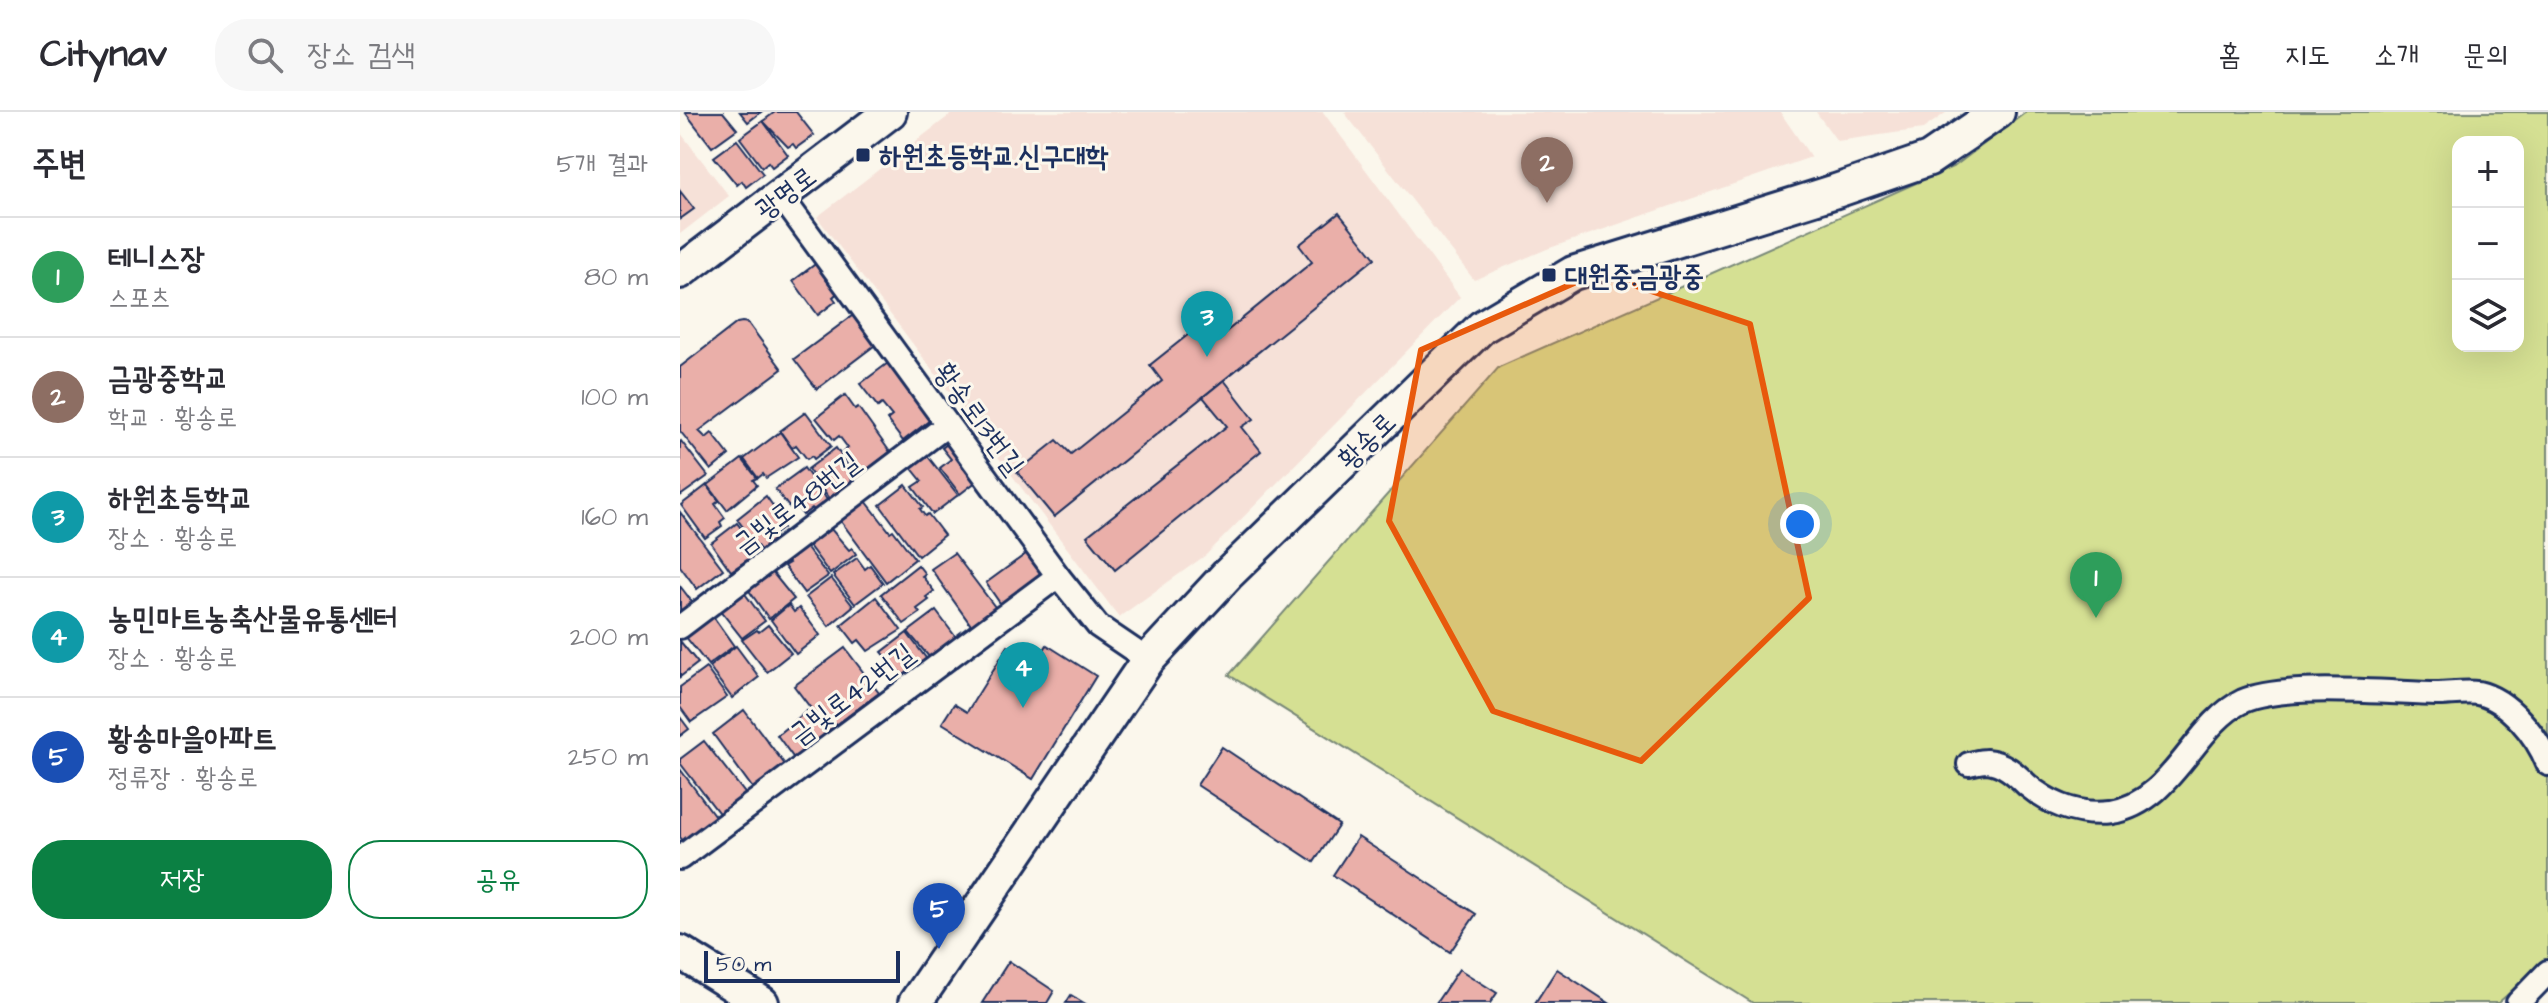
<!DOCTYPE html>
<html lang="ko">
<head>
<meta charset="utf-8">
<style>
  :root { --surface:#fff; --page:#f7f7f7; --text:#2b2b33; --muted:#7c7c81; --line:#e1e1e2; --accent:#0b8043 }
  body { margin:0; font-family:"Architects Daughter","Poor Story",sans-serif; background:var(--page); color:var(--text) }
  .controls { position:absolute; right:24px; top:24px; display:grid; overflow:hidden; border-radius:16px; box-shadow:0 8px 32px #0002 }
  .controls button { width:72px; height:72px; display:grid; place-items:center; padding:0; border:0; border-bottom:2px solid var(--line); background:var(--surface); color:var(--text); font:40px sans-serif }
  .scale { position:absolute; left:24px; bottom:20px; width:196px; box-sizing:border-box; padding-left:8px; border:4px solid #1b2f5e; border-top:0; font-size:22px; line-height:28px; white-space:nowrap; color:#1b2f5e; -webkit-text-stroke:6px #fbf7ec; paint-order:stroke }
  .you { position:absolute; left:1120px; top:412px; width:28px; height:28px; margin:-20px; border:6px solid #fff; border-radius:50%; background:#1a73e8; box-shadow:0 0 0 12px #1a73e833 }
  .badge { display:grid; place-items:center; width:52px; height:52px; border-radius:50%; background:var(--accent); color:#fff; font-size:26px; font-weight:700 }
  .pin { position:absolute; translate:-50% -66px; filter:drop-shadow(0 2px 4px #0008) }
  .pin::after { content:''; position:absolute; top:42px; width:28px; height:24px; background:inherit; clip-path:polygon(0 0,100% 0,50% 100%) }
  .list { margin:0; padding:0; list-style:none }
  h2 { display:flex; justify-content:space-between; align-items:center; height:104px; margin:0; padding:0 32px; font-size:34px }
  h2 small { font-size:26px; font-weight:400; color:var(--muted) }
  .list li { display:grid; grid-template-columns:52px 1fr auto; gap:24px; align-items:center; box-sizing:border-box; height:120px; padding:0 32px; border-top:2px solid var(--line) }
  .list b { display:block; font-size:30px; white-space:nowrap }
  .list p { margin:0; font-size:26px; white-space:nowrap; color:var(--muted) }
  .list em { font-size:26px; font-style:normal; color:var(--muted) }
  .actions { display:flex; gap:16px; padding:24px 32px }
  .actions a { flex:1; padding:18px 0; border:2px solid var(--accent); border-radius:32px; text-align:center; font-size:28px; color:var(--accent) }
  .actions .main { background:var(--accent); color:#fff }
  .icon { flex:none; width:44px; height:44px; fill:none; stroke:currentColor; stroke-width:2; stroke-linecap:round; stroke-linejoin:round }
  .map { position:relative; flex:none; width:1868px; height:891px; overflow:hidden }
  header { display:flex; align-items:center; gap:48px; box-sizing:border-box; height:112px; padding:0 40px; background:var(--surface); border-bottom:2px solid var(--line) }
  header strong { font-size:38px }
  nav { display:flex; gap:44px; margin-inline-start:auto; font-size:28px }
  .search { width:560px; height:72px; background:var(--page); display:flex; align-items:center; gap:20px; box-sizing:border-box; padding:0 28px; border-radius:32px; color:var(--muted); font-size:30px }
  main { display:flex }
  aside { flex:1; background:var(--surface) }
  .map>svg:first-child { display:block }
  .built { fill:#f6e1d8 }
  .green { fill:#d5e093; stroke:#788878; stroke-width:2; fill-rule:evenodd }
  .building { fill:#eaafa9; stroke:#1b2f5e; stroke-width:2 }
  .lines { fill:none; stroke-linecap:round; stroke-linejoin:round }
  .street-casing { stroke:#1b2f5e; stroke-width:28 }
  .secondary-casing { stroke:#1b2f5e; stroke-width:38 }
  .street { stroke:#fbf7ec; stroke-width:22 }
  .secondary { stroke:#fbf7ec; stroke-width:32 }
  .marked { fill:#e8590c; fill-opacity:0.2; stroke:#e8590c; stroke-width:6; stroke-linejoin:round }
  .poi-dot { fill:#1b2f5e; stroke:#fbf7ec; stroke-width:3 }
  .labels { text-anchor:middle; stroke-width:6; stroke-linejoin:round; paint-order:stroke }
  .poi-label { font-size:28px; font-weight:bold; fill:#1b2f5e; stroke:#fbf7ec; text-anchor:start }
  .street-label { font-size:28px; fill:#1b2f5e; stroke:#fbf7ec }
</style>
</head>
<body>
<header>
<strong>Citynav</strong>
<div class="search"><svg class="icon" aria-label="search" viewBox="0 0 24 24"><circle cx="10" cy="10" r="6"/><path d="M15 15l6 6"/></svg>장소 검색</div>
<nav><a>홈</a><a>지도</a><a>소개</a><a>문의</a></nav>
</header>
<main>
<aside>
<h2>주변<small>5개 결과</small></h2>
<ul class="list">
<li><span class="badge" style="background:#2e9e5b">1</span><div><b>테니스장</b><p>스포츠</p></div><em>80 m</em></li>
<li><span class="badge" style="background:#8d6e63">2</span><div><b>금광중학교</b><p>학교 · 황송로</p></div><em>100 m</em></li>
<li><span class="badge" style="background:#0f9aa8">3</span><div><b>하원초등학교</b><p>장소 · 황송로</p></div><em>160 m</em></li>
<li><span class="badge" style="background:#0f9aa8">4</span><div><b>농민마트농축산물유통센터</b><p>장소 · 황송로</p></div><em>200 m</em></li>
<li><span class="badge" style="background:#1a4fb4">5</span><div><b>황송마을아파트</b><p>정류장 · 황송로</p></div><em>250 m</em></li>
</ul>
<div class="actions"><a class="main">저장</a><a>공유</a></div>
</aside>
<div class="map">
<svg width="1868" height="891" viewBox="0 0 1868 891">
  <rect width="100%" height="100%" fill="#fbf7ec"/>
  <filter id="ink" filterUnits="userSpaceOnUse"><feTurbulence type="fractalNoise" baseFrequency=".0125" numOctaves="2"/><feDisplacementMap in="SourceGraphic" scale="16" xChannelSelector="R" yChannelSelector="G"/><feConvolveMatrix kernelMatrix="1 2 1 2 8 2 1 2 1" color-interpolation-filters="sRGB"/></filter>
  <g filter="url(#ink)">
    <g class="built">
      <path d="M274,0H643L780,185L526,443L439,505L137,105Z"/>
      <path d="M664,0H1100L1131,45L867,137L794,168Z"/>
      <path d="M1136,0H1267L1243,17L1157,29Z"/>
      <path d="M0,20L49,84L0,122Z"/>
    </g>
    <path class="green" d="M1346,0H1868V847L1818,891H1073L549,563L819,255L1275,54ZM1778,30H1838V234H1778Z"/>
    <g class="building">
      <path d="M5,0H43L57,17L32,35Z"/>
      <path d="M60,0H81L68,10Z"/>
      <path d="M95,0H116L134,23L116,36L113,32L108,35L83,9Z"/>
      <path d="M83,9L108,43L92,55L88,50L82,55L60,26Z"/>
      <path d="M57,28L83,62L66,75L62,69L57,73L34,45Z"/>
      <path d="M0,79L14,97L0,107Z"/>
      <path d="M659,101L695,146L374,405L337,360L377,328L391,342L482,269L470,253L514,218L526,236L632,150L619,133Z"/>
      <path d="M142,147L163,176L153,185L156,189L138,203L113,169Z"/>
      <path d="M180,198L203,227L137,277L114,247Z"/>
      <path d="M62,210L68,211L102,257L19,319L26,326L32,321L49,343L31,358L0,319V255L57,211Z"/>
      <path d="M208,251L244,294L241,296L250,308L223,329L207,308L212,304L202,292L198,295L180,272Z"/>
      <path d="M544,268L574,307L562,315L581,339L435,458L407,424L547,314L523,285Z"/>
      <path d="M165,283L175,297L178,295L210,340L180,363L163,340L168,336L159,324L154,328L136,306Z"/>
      <path d="M126,300L151,334L134,347L132,344L127,347L116,333L112,336L100,319Z"/>
      <path d="M100,320L118,345L86,366L83,362L78,366L64,347Z"/>
      <path d="M277,324L306,362L280,382L260,356L271,347L262,336Z"/>
      <path d="M1,329L28,364L0,384V330Z"/>
      <path d="M156,336L175,364L171,366L174,370L150,388L128,357Z"/>
      <path d="M246,342L278,383L253,402L233,375L242,369L230,354Z"/>
      <path d="M62,347L77,366L73,368L77,373L47,398L28,373Z"/>
      <path d="M124,356L148,389L135,399L132,396L123,403L114,391L109,395L95,377Z"/>
      <path d="M27,373L39,389L35,392L45,406L40,410L42,414L25,426L1,393Z"/>
      <path d="M226,373L243,395L240,397L245,404L248,402L264,423L238,444L200,393Z"/>
      <path d="M86,384L101,405L97,408L103,416L92,424L95,428L81,439L57,407Z"/>
      <path d="M186,389L210,420L213,418L235,447L206,470L160,408Z"/>
      <path d="M0,400L43,457L17,477L0,454Z"/>
      <path d="M57,411L79,440L51,459L31,431Z"/>
      <path d="M143,413L148,419L151,417L169,438L172,436L176,442L150,462L124,427Z"/>
      <path d="M121,429L148,464L124,481L104,454L109,451L103,444Z"/>
      <path d="M354,436L368,456L361,461L363,465L322,494L306,471Z"/>
      <path d="M274,441L318,499L293,516L251,457Z"/>
      <path d="M177,446L185,457L190,453L203,471L175,492L153,463Z"/>
      <path d="M238,453L245,462L242,464L254,479L246,485L249,488L237,497L240,501L224,512L201,482Z"/>
      <path d="M88,455L114,487L89,507L65,473Z"/>
      <path d="M151,466L173,494L149,514L126,485Z"/>
      <path d="M0,474L13,491L0,501Z"/>
      <path d="M60,475L85,509L62,526L36,493Z"/>
      <path d="M196,485L221,518L188,539L179,528L175,531L161,513Z"/>
      <path d="M109,493L114,500L119,496L140,523L116,542L91,508Z"/>
      <path d="M256,499L281,532L250,546L228,520Z"/>
      <path d="M30,500L54,534L28,553L2,520Z"/>
      <path d="M88,513L111,541L87,560L62,528L77,518L79,520Z"/>
      <path d="M227,521L252,554L224,566L202,540Z"/>
      <path d="M0,529L18,551L0,565Z"/>
      <path d="M367,533L416,564L353,667L262,611L274,592L287,600L328,534L356,551Z"/>
      <path d="M56,534L79,565L52,586L29,555Z"/>
      <path d="M165,536L199,581L148,619L114,574Z"/>
      <path d="M26,556L47,585L11,610L0,595V575Z"/>
      <path d="M64,598L109,658L77,682L33,622Z"/>
      <path d="M127,599L150,627L118,652L97,623Z"/>
      <path d="M0,605L9,617L0,624Z"/>
      <path d="M24,629L71,689L45,709L0,651V647Z"/>
      <path d="M542,635L659,713L634,750L517,673Z"/>
      <path d="M0,657L40,711L8,736L0,725Z"/>
      <path d="M678,725L796,802L770,840L653,763Z"/>
      <path d="M329,849L374,879L367,891H302Z"/>
      <path d="M779,857L817,881L810,891H756Z"/>
      <path d="M877,857L929,891H855Z"/>
      <path d="M391,883L404,891H386Z"/>
    </g>
    <g class="lines">
      <g class="street-casing">
        <g id="street">
          <path d="M101,84L378,464L418,514L468,548"/>
          <path d="M0,515L267,313"/>
          <path d="M1289,652C1294,651 1301,649 1306,649C1323,650 1336,662 1347,673C1371,693 1400,704 1431,700C1494,690 1513,613 1563,589C1603,571 1709,581 1756,582C1769,582 1785,579 1798,581C1829,588 1857,624 1868,652"/>
          <path d="M0,746L378,464"/>
          <path d="M1838,891L1868,860"/>
        </g>
      </g>
      <g class="secondary-casing">
        <g id="secondary">
          <path d="M0,160L210,0"/>
          <path d="M0,840L82,891"/>
          <path d="M235,891L468,548L547,463L802,215L893,161L1156,79L1249,47L1318,0"/>
        </g>
      </g>
      <use href="#street" class="street"/>
      <use href="#secondary" class="secondary"/>
    </g>
  </g>
  <path class="marked" d="M917,161L1070,212L1129,486L961,649L813,599L709,409L741,238Z"/>
  <g class="poi-dot">
    <rect x="175" y="35" width="16" height="16" rx="4"/>
    <rect x="861" y="155" width="16" height="16" rx="4"/>
  </g>
  <g class="labels">
    <g class="poi-label">
      <text x="199" y="53">하원초등학교.신구대학</text>
      <text x="885" y="173">대원중.금광중</text>
    </g>
    <g class="street-label">
      <text transform="translate(105 80) rotate(-37)" y="10">광명로</text>
      <text transform="translate(300 306) rotate(54)" y="10">황송로13번길</text>
      <text transform="translate(686 328) rotate(-44)" y="10">황송로</text>
      <text transform="translate(116 390) rotate(-37)" y="10">금빛로48번길</text>
      <text transform="translate(171 581) rotate(-37)" y="10">금빛로42번길</text>
    </g>
  </g>
</svg>
<div class="controls">
<button>+</button>
<button>−</button>
<button><svg class="icon" aria-label="layers" viewBox="0 0 24 24"><path d="M12 4l9 5-9 5-9-5zM3 14l9 5 9-5"/></svg></button>
</div>
<div class="scale">50 m</div>
<div class="you"></div>
<div class="pin badge" style="left:1416px;top:506px;background:#2e9e5b">1</div>
<div class="pin badge" style="left:867px;top:91px;background:#8d6e63">2</div>
<div class="pin badge" style="left:527px;top:245px;background:#0f9aa8">3</div>
<div class="pin badge" style="left:343px;top:596px;background:#0f9aa8">4</div>
<div class="pin badge" style="left:259px;top:837px;background:#1a4fb4">5</div>
</div>
</main>
</body>
</html>
